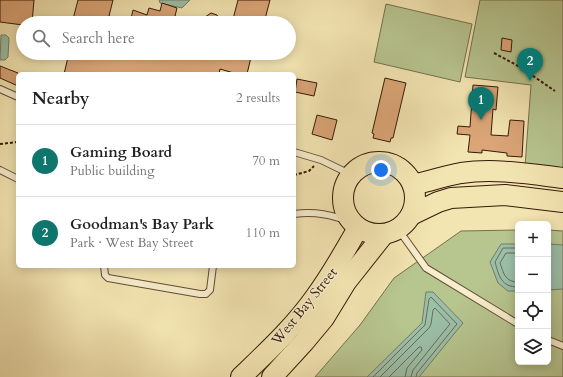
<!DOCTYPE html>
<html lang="en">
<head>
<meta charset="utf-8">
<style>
  :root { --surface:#fff; --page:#f6f6f6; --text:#222; --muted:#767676; --line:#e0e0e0; --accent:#0f766e }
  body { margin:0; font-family:Cardo,serif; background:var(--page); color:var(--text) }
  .controls { position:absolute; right:12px; bottom:12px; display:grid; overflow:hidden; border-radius:6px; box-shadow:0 2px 10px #0003 }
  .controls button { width:36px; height:36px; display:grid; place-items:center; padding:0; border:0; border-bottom:1px solid var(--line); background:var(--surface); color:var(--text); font:20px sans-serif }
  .you { position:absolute; left:381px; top:170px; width:14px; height:14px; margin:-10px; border:3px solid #fff; border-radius:50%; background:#1a73e8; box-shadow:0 0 0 6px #1a73e833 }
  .badge { display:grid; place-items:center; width:26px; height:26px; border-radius:50%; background:var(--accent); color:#fff; font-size:13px; font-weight:700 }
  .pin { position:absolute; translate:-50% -33px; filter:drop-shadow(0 1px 2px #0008) }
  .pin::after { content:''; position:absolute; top:21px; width:14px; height:12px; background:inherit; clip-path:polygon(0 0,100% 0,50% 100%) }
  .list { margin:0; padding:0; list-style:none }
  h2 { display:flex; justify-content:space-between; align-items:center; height:52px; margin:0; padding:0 16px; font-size:17px }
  h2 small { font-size:13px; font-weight:400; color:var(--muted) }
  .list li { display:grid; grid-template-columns:26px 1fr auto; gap:12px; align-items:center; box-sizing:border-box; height:72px; padding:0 16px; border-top:1px solid var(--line) }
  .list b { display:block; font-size:15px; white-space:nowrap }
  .list p { margin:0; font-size:13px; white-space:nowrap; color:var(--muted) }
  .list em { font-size:13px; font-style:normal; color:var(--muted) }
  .icon { flex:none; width:22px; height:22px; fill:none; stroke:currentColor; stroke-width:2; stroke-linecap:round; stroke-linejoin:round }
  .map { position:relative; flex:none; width:563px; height:377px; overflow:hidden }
  .search { position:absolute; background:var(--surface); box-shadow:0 2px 10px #0003; left:16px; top:16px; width:280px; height:44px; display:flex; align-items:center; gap:10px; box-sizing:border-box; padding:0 14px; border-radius:22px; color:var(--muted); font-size:15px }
  .panel { position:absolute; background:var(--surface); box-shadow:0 2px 10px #0003; left:16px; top:72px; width:280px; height:196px; border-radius:6px }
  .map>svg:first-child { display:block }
  .green { fill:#b7c58f; stroke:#766f4b }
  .water { fill:#9cbfa8; stroke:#737d68 }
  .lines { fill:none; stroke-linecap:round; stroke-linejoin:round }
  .shore { stroke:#686c58; stroke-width:1 }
  .building { fill:#dba577; stroke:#351907 }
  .lane-casing { stroke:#644c32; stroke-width:8 }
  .primary-casing { stroke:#351907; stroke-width:22 }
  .path { stroke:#351907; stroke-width:2; stroke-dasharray:3 2; stroke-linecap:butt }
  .lane { stroke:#f7eecd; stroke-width:6 }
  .primary { stroke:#f3e5b2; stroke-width:20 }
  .labels { text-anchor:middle; stroke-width:3; stroke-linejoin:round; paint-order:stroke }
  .street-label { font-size:14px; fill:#351907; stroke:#f7eecd }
</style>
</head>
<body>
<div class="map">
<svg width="563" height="377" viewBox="0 0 563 377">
  <rect width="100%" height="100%" fill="#f3e5b2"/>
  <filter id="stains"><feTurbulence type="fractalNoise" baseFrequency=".005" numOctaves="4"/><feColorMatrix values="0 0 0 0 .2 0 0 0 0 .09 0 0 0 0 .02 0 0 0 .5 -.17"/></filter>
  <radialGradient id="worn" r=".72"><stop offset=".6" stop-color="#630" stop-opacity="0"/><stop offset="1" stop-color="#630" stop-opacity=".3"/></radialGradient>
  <g class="green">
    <path d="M480,0H563V170L525,166L531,85L465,77Z"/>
    <path d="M386,4L472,24L460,82L374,62Z"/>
    <path d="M518,230V362H548V230L563,231V377H315L360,325L394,278L461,231Z"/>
  </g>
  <g class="water">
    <path d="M159,0H190L182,8L160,3Z"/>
    <path d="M1,35H6L9,38L8,57L5,60H0Z"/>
    <path d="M501,244H518V291H508L498,283L490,262Z"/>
    <path d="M548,244L563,245V289L548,290Z"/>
    <path d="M426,292H433L463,323L419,377H367L422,323Z"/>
  </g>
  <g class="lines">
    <g class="shore">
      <path d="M518,248H503L495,262C499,276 501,287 518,287"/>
      <path d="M518,253H506L500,263C504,274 505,282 518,282"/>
      <path d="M373,377L425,325L429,299L431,297L457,324L417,373L416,377"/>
      <path d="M380,377L429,328L431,324L433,310L435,308L450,324L413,370L411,377"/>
      <path d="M389,377L419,347H421L422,350L407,368L405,377"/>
    </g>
  </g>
  <g class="building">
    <path d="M0,0H34L32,23H23V25L0,22Z"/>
    <path d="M78,0H113L109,16L125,21L124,23H72Z"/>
    <path d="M238,0H270L264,23H232Z"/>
    <path d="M162,3L177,8L175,16L191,21V23H130L133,10L147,15L149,8L160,11Z"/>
    <path d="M211,13L217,15L221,23H196Z"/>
    <path d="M502,38L512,40L511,52L501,50Z"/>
    <path d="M69,53H252L247,74H237L220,69L219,74H64Z"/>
    <path d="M0,66L18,73V86L0,78Z"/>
    <path d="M385,78L406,83L393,138H391L390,142L373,138L374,134L372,133Z"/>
    <path d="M297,79L317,83L314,96L295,92Z"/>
    <path d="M473,85L498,87L496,110L493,109L491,135L508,136L510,120L524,121L522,157L507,156V153L482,150V153L468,152L470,135L457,134L458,126L470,127Z"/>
    <path d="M317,115L337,120L332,140L312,134Z"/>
  </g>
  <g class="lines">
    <g class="lane-casing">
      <g id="lane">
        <path d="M0,89L18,97"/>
        <path d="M294,152L321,160L352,175"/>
        <path d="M0,170L18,179"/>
        <path d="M294,214C316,211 331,215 352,222"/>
        <path d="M398,229L426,268L518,324"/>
        <path d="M104,266L105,275L108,278L200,294H206L210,290L213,266"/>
        <path d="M548,340L563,346"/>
      </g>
    </g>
    <g class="primary-casing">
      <g id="primary">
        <circle cx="379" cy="198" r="36"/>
        <path d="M413,185C429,181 445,176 461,173C495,168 530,174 563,178"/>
        <path d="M411,215L438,202L451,198L505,195L563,202"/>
        <path d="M241,377C268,351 295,326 316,296C332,274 345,251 358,228"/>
        <path d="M272,377L304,342L324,318L346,282L384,234"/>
      </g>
    </g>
    <g class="path">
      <path d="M494,53L520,67L555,91"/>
      <path d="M0,144L18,142"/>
      <path d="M294,175L309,171L314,166"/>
    </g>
    <use href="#lane" class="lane"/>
    <use href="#primary" class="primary"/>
  </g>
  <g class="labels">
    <g class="street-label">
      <text transform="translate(304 306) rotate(-51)" y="5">West Bay Street</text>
    </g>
  </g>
  <rect width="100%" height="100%" filter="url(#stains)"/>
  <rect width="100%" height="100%" fill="url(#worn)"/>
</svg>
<div class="controls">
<button>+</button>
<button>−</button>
<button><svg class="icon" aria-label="locate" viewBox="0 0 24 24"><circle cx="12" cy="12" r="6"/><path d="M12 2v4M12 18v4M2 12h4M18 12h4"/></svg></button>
<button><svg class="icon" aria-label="layers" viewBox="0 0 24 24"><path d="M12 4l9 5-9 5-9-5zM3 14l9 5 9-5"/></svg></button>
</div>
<div class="you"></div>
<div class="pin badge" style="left:481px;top:120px">1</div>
<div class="pin badge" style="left:530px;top:81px">2</div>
<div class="search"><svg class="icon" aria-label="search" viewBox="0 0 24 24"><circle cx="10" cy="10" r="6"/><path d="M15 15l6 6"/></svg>Search here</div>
<section class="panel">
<h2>Nearby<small>2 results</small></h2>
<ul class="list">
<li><span class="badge">1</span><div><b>Gaming Board</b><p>Public building</p></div><em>70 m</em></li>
<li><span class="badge">2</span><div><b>Goodman's Bay Park</b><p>Park · West Bay Street</p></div><em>110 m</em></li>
</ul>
</section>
</div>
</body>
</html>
